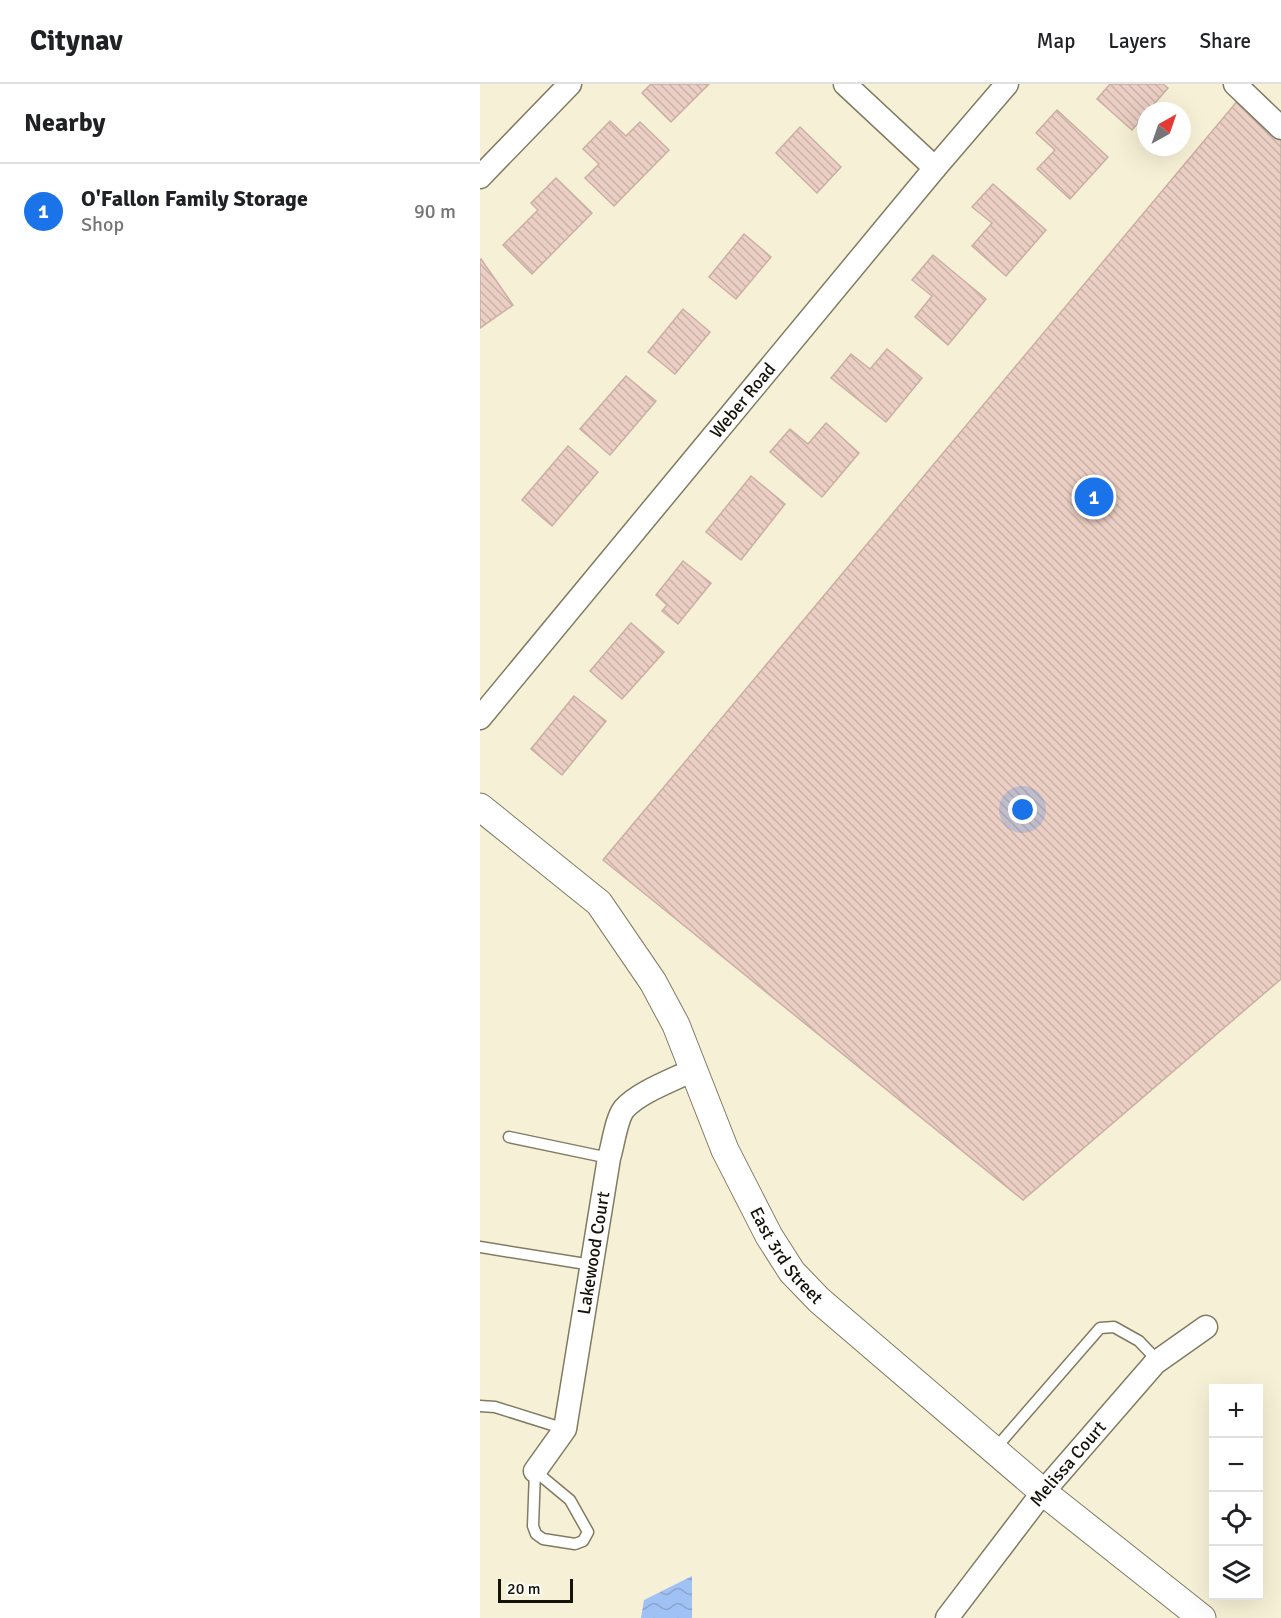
<!DOCTYPE html>
<html lang="en">
<head>
<meta charset="utf-8">
<style>
  :root { --surface:#fff; --page:#f2f2f2; --text:#202124; --muted:#757577; --line:#e0e0e0; --accent:#1a73e8 }
  body { margin:0; font-family:Signika,sans-serif; background:var(--page); color:var(--text) }
  .controls { position:absolute; right:18px; bottom:18px; display:grid; overflow:hidden; border-radius:0px; box-shadow:0 6px 24px #0002 }
  .controls button { width:54px; height:54px; display:grid; place-items:center; padding:0; border:0; border-bottom:2px solid var(--line); background:var(--surface); color:var(--text); font:30px sans-serif }
  .compass { position:absolute; left:657px; top:18px; width:54px; height:54px; border-radius:50%; background:var(--surface); box-shadow:0 6px 24px #0002; rotate:40deg }
  .scale { position:absolute; left:18px; bottom:15px; width:75px; box-sizing:border-box; padding-left:6px; border:3px solid #141209; border-top:0; font-size:16px; line-height:21px; white-space:nowrap; color:#141209; -webkit-text-stroke:4px #fffef8; paint-order:stroke }
  .you { position:absolute; left:543px; top:726px; width:21px; height:21px; margin:-15px; border:4px solid #fff; border-radius:50%; background:#1a73e8; box-shadow:0 0 0 9px #1a73e833 }
  .badge { display:grid; place-items:center; width:39px; height:39px; border-radius:50%; background:var(--accent); color:#fff; font-size:20px; font-weight:700 }
  .pin { position:absolute; translate:-50% -50%; border:3px solid #fff; box-shadow:0 2px 6px #0006 }
  .list { margin:0; padding:0; list-style:none }
  h2 { display:flex; justify-content:space-between; align-items:center; height:78px; margin:0; padding:0 24px; font-size:26px }
  h2 small { font-size:20px; font-weight:400; color:var(--muted) }
  .list li { display:grid; grid-template-columns:39px 1fr auto; gap:18px; align-items:center; box-sizing:border-box; height:96px; padding:0 24px; border-top:2px solid var(--line) }
  .list b { display:block; font-size:22px; white-space:nowrap }
  .list p { margin:0; font-size:20px; white-space:nowrap; color:var(--muted) }
  .list em { font-size:20px; font-style:normal; color:var(--muted) }
  .icon { flex:none; width:33px; height:33px; fill:none; stroke:currentColor; stroke-width:2; stroke-linecap:round; stroke-linejoin:round }
  .map { position:relative; flex:none; width:801px; height:1534px; overflow:hidden }
  header { display:flex; align-items:center; gap:36px; box-sizing:border-box; height:84px; padding:0 30px; background:var(--surface); border-bottom:2px solid var(--line) }
  header strong { font-size:28px }
  nav { display:flex; gap:33px; margin-inline-start:auto; font-size:21px }
  main { display:flex }
  aside { flex:1; background:var(--surface) }
  .map>svg:first-child { display:block }
  .water { fill:url(#water-waves) }
  .building { fill:url(#building-back-hatch); stroke:#caafa4; stroke-width:1.5 }
  .lines { fill:none; stroke-linecap:round; stroke-linejoin:round }
  .service-casing { stroke:#807b63; stroke-width:13 }
  .minor-casing { stroke:#807b63; stroke-width:25 }
  .tertiary-casing { stroke:#807b63; stroke-width:29 }
  .service { stroke:#fff; stroke-width:10 }
  .minor { stroke:#fff; stroke-width:22 }
  .tertiary { stroke:#fff; stroke-width:27 }
  .labels { text-anchor:middle; stroke-width:5; stroke-linejoin:round; paint-order:stroke }
  .street-label { font-size:18px; fill:#141209; stroke:#fffef8 }
</style>
</head>
<body>
<header>
<strong>Citynav</strong>
<nav><a>Map</a><a>Layers</a><a>Share</a></nav>
</header>
<main>
<aside>
<h2>Nearby<small></small></h2>
<ul class="list">
<li><span class="badge">1</span><div><b>O'Fallon Family Storage</b><p>Shop</p></div><em>90 m</em></li>
</ul>
</aside>
<div class="map">
<svg width="801" height="1534" viewBox="0 0 801 1534">
  <defs>
    <pattern id="water-waves" width="16" height="10" patternUnits="userSpaceOnUse" patternTransform="scale(1.5)"><rect width="16" height="10" fill="#a0c1f3"/><path d="M0 5q4-4 8 0t8 0" fill="none" stroke="#89a5cf"/></pattern>
    <pattern id="building-back-hatch" width="6" height="6" patternUnits="userSpaceOnUse" patternTransform="scale(1.5)"><rect width="6" height="6" fill="#eccfc4"/><path d="M-1 5l2 2M0 0l6 6M5-1l2 2" fill="none" stroke="#cab1a7"/></pattern>
  </defs>
  <rect width="100%" height="100%" fill="#f6f1d6"/>
  <path class="water" d="M212,1492V1534H161L164,1516Z"/>
  <g class="building">
    <path d="M171,0H229L191,38L162,9Z"/>
    <path d="M630,0H683L688,4L668,27H666V30L652,46L617,15Z"/>
    <path d="M759,15L801,50V895L543,1116L123,776Z"/>
    <path d="M577,26L628,73L590,115L557,85L575,66L556,49Z"/>
    <path d="M130,37L146,52L160,38L189,66L134,122L105,94L119,80L103,65Z"/>
    <path d="M320,43L361,83L337,109L296,69Z"/>
    <path d="M76,94L112,129L52,190L23,161L58,126L51,119Z"/>
    <path d="M513,100L566,146L526,192L492,162L512,139L492,123Z"/>
    <path d="M264,150L291,173L256,215L229,193Z"/>
    <path d="M453,171L506,215L468,261L435,233L452,212L432,196Z"/>
    <path d="M1,175L33,221L0,244V176Z"/>
    <path d="M203,225L230,248L195,290L168,268Z"/>
    <path d="M407,265L442,294L406,338L351,294L371,270L390,285Z"/>
    <path d="M146,292L176,317L130,371L100,345Z"/>
    <path d="M346,339L379,369L342,413L290,368L310,345L328,360Z"/>
    <path d="M88,362L118,388L72,442L42,416Z"/>
    <path d="M271,392L305,420L261,476L226,448Z"/>
    <path d="M203,477L231,499L198,540L182,527L187,521L176,511Z"/>
    <path d="M151,539L184,568L142,615L110,587Z"/>
    <path d="M94,612L126,637L82,691L51,665Z"/>
  </g>
  <g class="lines">
    <g class="service-casing">
      <g id="service">
        <path d="M29,1053L129,1074"/>
        <path d="M0,1163L112,1181"/>
        <path d="M0,1322L15,1323L85,1345"/>
        <path d="M514,1366L620,1244L634,1243L659,1257L678,1277"/>
        <path d="M55,1387L90,1416L108,1448L103,1457L95,1460L63,1455L56,1450L53,1442Z"/>
      </g>
    </g>
    <g class="minor-casing">
      <g id="minor">
        <path d="M365,0L455,84"/>
        <path d="M755,0L801,44"/>
        <path d="M0,93L90,0"/>
        <path id="s1" d="M0,634L455,84L527,0"/>
        <path id="s2" d="M55,1387L85,1345L129,1074C133,1062 136,1035 144,1025C159,1008 193,996 213,986"/>
        <path id="s3" d="M467,1534L563,1408L675,1279L726,1243"/>
      </g>
    </g>
    <g class="tertiary-casing">
      <g id="tertiary">
        <path id="s4" d="M0,723L119,819L173,898L196,941L245,1066L289,1152L312,1188L339,1216L563,1408L722,1534"/>
      </g>
    </g>
    <use href="#service" class="service"/>
    <use href="#minor" class="minor"/>
    <use href="#tertiary" class="tertiary"/>
  </g>
  <g class="labels">
    <g class="street-label">
      <text dy="6" stroke="none"><textPath href="#s1" startOffset="412">Weber Road</textPath></text>
      <text dy="6" stroke="none"><textPath href="#s4" startOffset="554">East 3rd Street</textPath></text>
      <text dy="6" stroke="none"><textPath href="#s2" startOffset="230">Lakewood Court</textPath></text>
      <text dy="6" stroke="none"><textPath href="#s3" startOffset="196">Melissa Court</textPath></text>
    </g>
  </g>
</svg>
<div class="controls">
<button>+</button>
<button>−</button>
<button><svg class="icon" aria-label="locate" viewBox="0 0 24 24"><circle cx="12" cy="12" r="6"/><path d="M12 2v4M12 18v4M2 12h4M18 12h4"/></svg></button>
<button><svg class="icon" aria-label="layers" viewBox="0 0 24 24"><path d="M12 4l9 5-9 5-9-5zM3 14l9 5 9-5"/></svg></button>
</div>
<svg class="compass" viewBox="-18 -18 36 36"><path d="M0-13l5 13h-10z" fill="#e53935"/><path d="M0 13l5-13h-10z" fill="#757577"/></svg>
<div class="scale">20 m</div>
<div class="you"></div>
<div class="pin badge" style="left:614px;top:413px">1</div>
</div>
</main>
</body>
</html>
